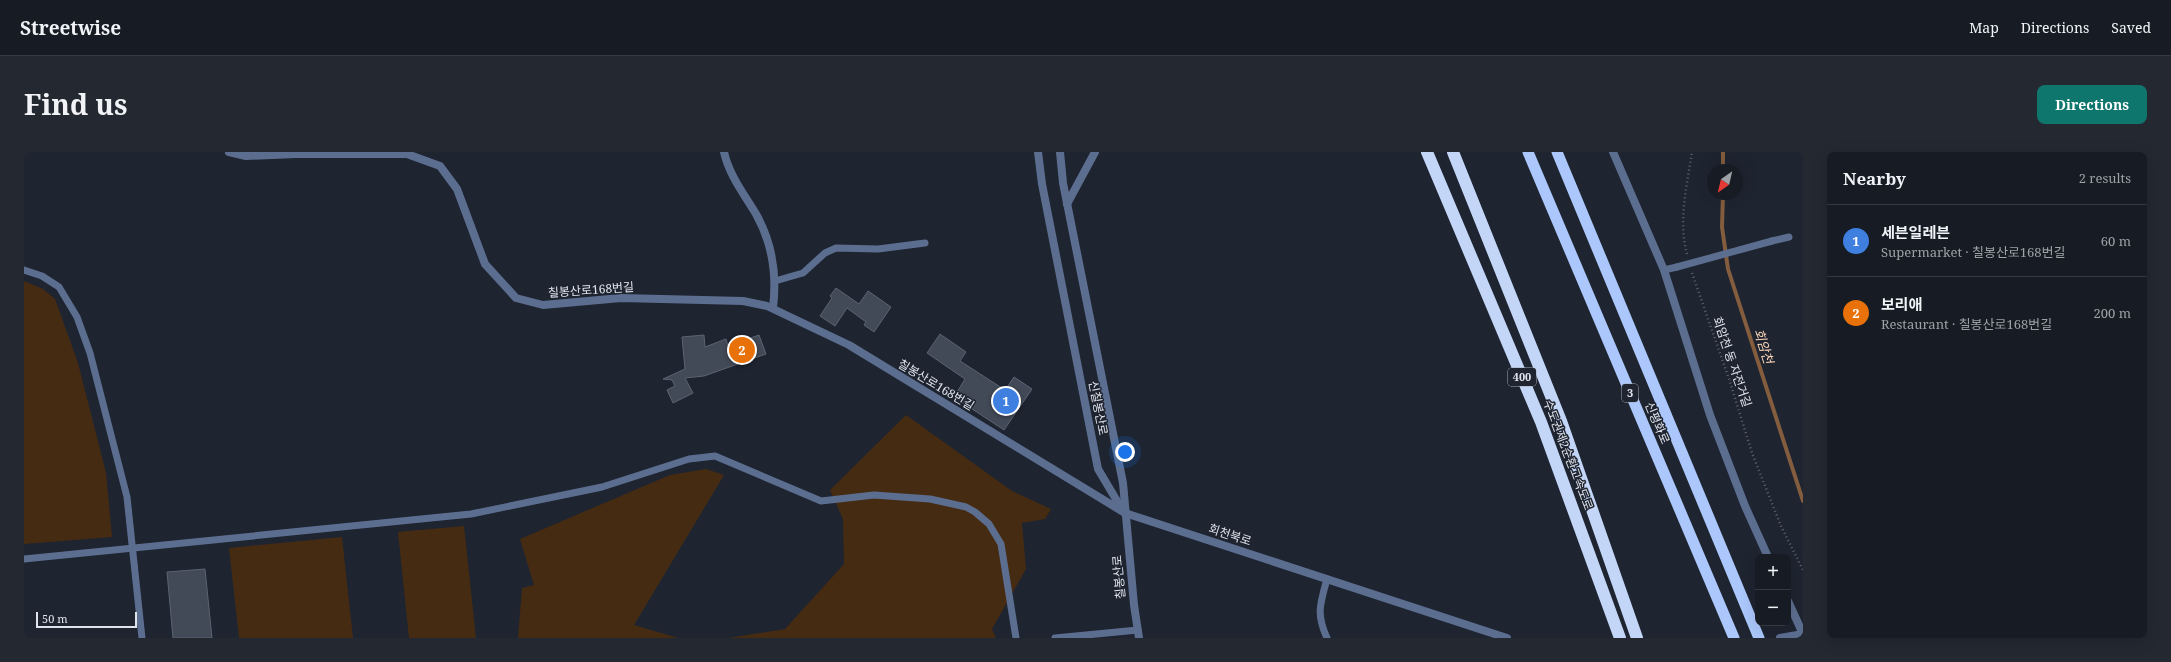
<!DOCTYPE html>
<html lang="en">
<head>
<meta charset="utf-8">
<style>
  :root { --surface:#161b24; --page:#232831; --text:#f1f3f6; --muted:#9ea1a6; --line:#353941; --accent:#0f766e }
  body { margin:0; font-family:"Noto Serif","Noto Sans KR",serif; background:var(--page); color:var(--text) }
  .controls { position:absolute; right:12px; bottom:12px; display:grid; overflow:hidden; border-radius:8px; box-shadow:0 4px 16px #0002 }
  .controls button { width:36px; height:36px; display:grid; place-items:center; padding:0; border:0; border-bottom:1px solid var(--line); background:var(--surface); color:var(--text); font:20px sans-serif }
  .compass { position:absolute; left:1683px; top:12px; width:36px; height:36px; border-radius:50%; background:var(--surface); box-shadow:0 4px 16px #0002; rotate:214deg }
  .scale { position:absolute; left:12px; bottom:10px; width:101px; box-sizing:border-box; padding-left:4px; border:2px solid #dfe4ec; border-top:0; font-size:11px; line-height:14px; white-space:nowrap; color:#dfe4ec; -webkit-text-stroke:3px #1e2430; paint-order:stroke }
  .you { position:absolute; left:1101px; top:300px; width:14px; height:14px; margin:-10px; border:3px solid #fff; border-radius:50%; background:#1a73e8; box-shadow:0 0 0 6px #1a73e833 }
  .badge { display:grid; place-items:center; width:26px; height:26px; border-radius:50%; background:var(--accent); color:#fff; font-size:13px; font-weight:700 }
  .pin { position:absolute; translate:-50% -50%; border:2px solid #fff; box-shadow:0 1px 4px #0006 }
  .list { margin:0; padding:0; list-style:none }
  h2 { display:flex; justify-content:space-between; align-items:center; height:52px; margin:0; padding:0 16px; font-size:17px }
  h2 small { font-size:13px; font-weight:400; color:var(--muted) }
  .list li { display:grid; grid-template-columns:26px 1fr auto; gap:12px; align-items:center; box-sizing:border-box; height:72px; padding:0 16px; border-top:1px solid var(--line) }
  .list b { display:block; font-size:15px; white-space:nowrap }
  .list p { margin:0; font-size:13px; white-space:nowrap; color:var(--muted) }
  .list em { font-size:13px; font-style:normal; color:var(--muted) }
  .map { position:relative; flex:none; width:1779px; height:486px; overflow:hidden; border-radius:8px }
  header { display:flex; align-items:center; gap:24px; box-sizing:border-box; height:56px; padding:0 20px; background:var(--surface); border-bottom:1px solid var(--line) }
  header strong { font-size:19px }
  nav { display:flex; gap:22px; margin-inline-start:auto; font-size:14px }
  .intro { display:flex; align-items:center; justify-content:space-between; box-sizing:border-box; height:96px; padding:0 24px }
  h1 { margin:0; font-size:28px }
  .button { padding:10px 18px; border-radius:8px; background:var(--accent); color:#fff; font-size:14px; font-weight:700 }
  main { display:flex; gap:24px; padding:0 24px }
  aside { flex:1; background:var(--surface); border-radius:8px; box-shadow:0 4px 16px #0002 }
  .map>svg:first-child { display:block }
  .green { fill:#462b13 }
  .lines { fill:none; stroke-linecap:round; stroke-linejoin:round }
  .stream { stroke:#835d3d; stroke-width:4 }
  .building { fill:#434a57; stroke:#5c6371 }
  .path { stroke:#5e646e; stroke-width:2.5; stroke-dasharray:1 3; stroke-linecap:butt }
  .service { stroke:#5c6e90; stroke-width:7 }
  .minor { stroke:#5c6e90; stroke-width:8 }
  .tertiary { stroke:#5c6e90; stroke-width:8 }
  .trunk { stroke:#abc7fb; stroke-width:11 }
  .motorway { stroke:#c4d6f8; stroke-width:12 }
  .service-bridge { stroke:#5c6e90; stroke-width:7 }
  .labels { text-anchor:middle; stroke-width:3; stroke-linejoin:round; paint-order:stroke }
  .shield { fill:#1e2430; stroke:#a5aab4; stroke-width:1 }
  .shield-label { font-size:11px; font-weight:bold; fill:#dfe4ec }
  .street-label { font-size:12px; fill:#dfe4ec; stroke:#1e2430 }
  .water-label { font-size:13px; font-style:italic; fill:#fad4b6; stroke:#1e2430 }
</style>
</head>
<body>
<header>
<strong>Streetwise</strong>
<nav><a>Map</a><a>Directions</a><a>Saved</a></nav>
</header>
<div class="intro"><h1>Find us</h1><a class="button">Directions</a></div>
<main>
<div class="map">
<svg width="1779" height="486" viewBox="0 0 1779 486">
  <rect width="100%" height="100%" fill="#1e2430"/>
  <g class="green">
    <path d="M0,129L19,137L31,147L54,211L82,321L88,385L0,392Z"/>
    <path d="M882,263L988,339L1027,357L1021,367L998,371L1002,417L968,477L972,486H704L761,477L820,412L819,367L806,338Z"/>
    <path d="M682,317L700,323L610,473L654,486H494L498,436L510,433L496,387L646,323Z"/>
    <path d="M440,374L452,486H385L374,380Z"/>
    <path d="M318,385L329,486H215L205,396Z"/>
  </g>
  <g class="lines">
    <g class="stream">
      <path d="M1699,18V0"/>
      <path d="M1699,42L1698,75L1704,117L1779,349"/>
    </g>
  </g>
  <g class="building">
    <path d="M812,136L835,152L844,139L867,155L850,180L840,173L842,170L823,156L811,174L796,164L808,146L806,144Z"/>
    <path d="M916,182L942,200L936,209L981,238L990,225L1008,237L980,278L930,245L941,227L903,201Z"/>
    <path d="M680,183L681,195L702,187L704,194L735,183L742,202L680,224L661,226L669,241L649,251L643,238L651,234L648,228L639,227L661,217L658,185Z"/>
    <path d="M181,417L188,486H149L143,420Z"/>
  </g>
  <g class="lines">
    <g class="path">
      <path d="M1663,102C1654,70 1663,33 1668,0"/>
      <path d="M1668,121L1706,230L1728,301L1757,374L1779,418"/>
    </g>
    <g class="service">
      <path d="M1748,89L1765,85"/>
      <path d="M0,118L18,124L35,135L53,165L66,201L103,345L118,486"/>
      <path d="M1640,118L1653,115"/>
      <path d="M751,129L779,121L801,101L812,96L854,97L901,91"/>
      <path d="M0,407L447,362L578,335L665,307L691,304L797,349L850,343L906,347L942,355L951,360L965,372L977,392L992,486"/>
      <path d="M1303,427C1296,452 1292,462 1303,486"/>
      <path d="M1031,486L1114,478"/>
    </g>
    <g class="minor">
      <path d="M700,0C705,23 720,42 732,62C749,92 753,123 749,156"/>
      <path d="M1589,0L1640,118L1686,263L1721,354L1744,405"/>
      <path d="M1043,52L1071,0"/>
      <path d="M1764,449L1779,482"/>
    </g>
    <g class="tertiary">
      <path d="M205,0L222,4L272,2H383L416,14L433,37L461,112L492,146L519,153L597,146L719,149L743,154L825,193L1101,361L1483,486"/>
      <path d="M1014,0L1018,32L1074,317L1099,359"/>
      <path d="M1036,0L1039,31L1099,331L1110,453L1115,486"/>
      <path d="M1756,486L1779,482"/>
    </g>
    <g class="trunk">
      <path d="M1504,0L1710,486"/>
      <path d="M1533,0L1735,486"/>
    </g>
    <g class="motorway">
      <path d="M1403,0L1517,270L1596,486"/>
      <path d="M1429,0L1537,269L1613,486"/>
    </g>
    <path class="service-bridge" d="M1653,115L1748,89"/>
  </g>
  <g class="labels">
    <g class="shield">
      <rect x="1484" y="216" width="28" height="18" rx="3"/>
      <rect x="1598" y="232" width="16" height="18" rx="3"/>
    </g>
    <g class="shield-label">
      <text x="1498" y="229">400</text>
      <text x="1606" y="245">3</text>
    </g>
    <g class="street-label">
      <text transform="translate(567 138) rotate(-4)" y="4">칠봉산로168번길</text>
      <text transform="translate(1708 210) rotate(71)" y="4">회암천 동 자전거길</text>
      <text transform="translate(912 233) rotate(31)" y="4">칠봉산로168번길</text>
      <text transform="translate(1074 256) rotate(79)" y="4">신칠봉산로</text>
      <text transform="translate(1633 271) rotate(67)" y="4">신평화로</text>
      <text transform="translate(1544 303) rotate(69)" y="4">수도권제2순환고속도로</text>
      <text transform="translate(1206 383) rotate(18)" y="4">회천북로</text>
      <text transform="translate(1095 425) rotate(-95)" y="4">칠봉산로</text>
    </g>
    <g class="water-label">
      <text transform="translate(1740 194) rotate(72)" y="5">회암천</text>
    </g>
  </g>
</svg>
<div class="controls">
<button>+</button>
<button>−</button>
</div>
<svg class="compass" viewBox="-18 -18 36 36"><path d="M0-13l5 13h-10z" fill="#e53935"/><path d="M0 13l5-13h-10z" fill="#9ea1a6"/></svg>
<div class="scale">50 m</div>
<div class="you"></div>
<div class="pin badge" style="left:982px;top:249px;background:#3f7fe0">1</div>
<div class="pin badge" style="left:718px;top:198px;background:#e8710a">2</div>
</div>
<aside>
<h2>Nearby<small>2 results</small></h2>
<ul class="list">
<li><span class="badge" style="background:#3f7fe0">1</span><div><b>세븐일레븐</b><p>Supermarket · 칠봉산로168번길</p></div><em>60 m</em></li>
<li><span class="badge" style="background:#e8710a">2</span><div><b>보리애</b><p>Restaurant · 칠봉산로168번길</p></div><em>200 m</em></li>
</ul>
</aside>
</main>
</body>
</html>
